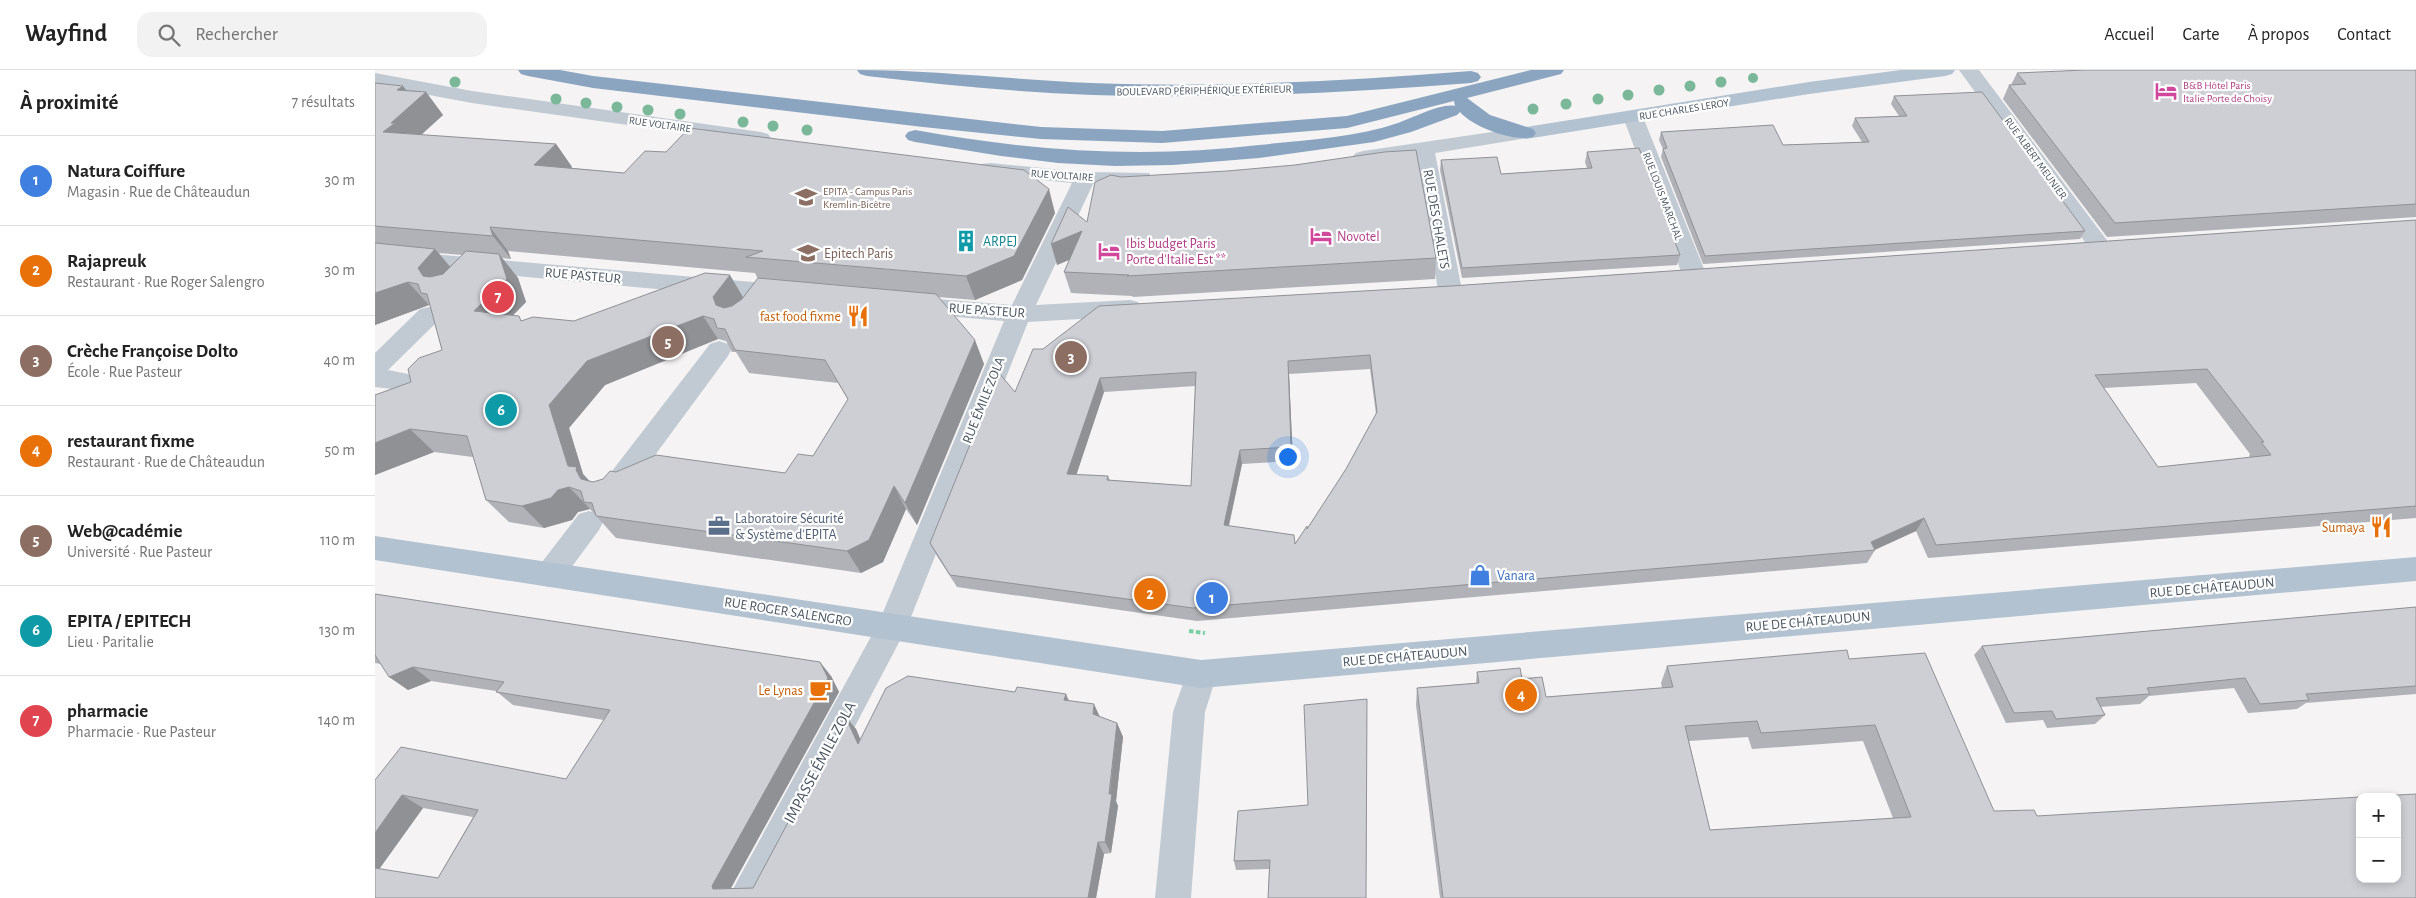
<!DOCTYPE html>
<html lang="fr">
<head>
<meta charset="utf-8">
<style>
  :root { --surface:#fff; --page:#f2f2f2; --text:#222; --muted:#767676; --line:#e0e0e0; --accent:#0b8043 }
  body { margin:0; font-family:"Alegreya Sans",sans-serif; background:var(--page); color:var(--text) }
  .controls { position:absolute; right:15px; bottom:15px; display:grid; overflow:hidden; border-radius:10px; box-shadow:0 2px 8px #0003 }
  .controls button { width:45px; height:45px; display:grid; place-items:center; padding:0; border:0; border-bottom:1px solid var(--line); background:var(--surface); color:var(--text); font:25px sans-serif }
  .you { position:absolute; left:912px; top:386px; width:18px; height:18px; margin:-12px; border:4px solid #fff; border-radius:50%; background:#1a73e8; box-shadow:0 0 0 8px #1a73e833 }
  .badge { display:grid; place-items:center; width:32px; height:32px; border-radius:50%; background:var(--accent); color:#fff; font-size:16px; font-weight:700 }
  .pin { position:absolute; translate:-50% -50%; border:2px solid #fff; box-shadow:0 1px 5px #0006 }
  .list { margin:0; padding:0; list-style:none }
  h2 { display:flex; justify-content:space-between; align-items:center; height:65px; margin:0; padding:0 20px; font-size:21px }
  h2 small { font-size:16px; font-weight:400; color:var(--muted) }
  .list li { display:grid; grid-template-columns:32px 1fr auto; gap:15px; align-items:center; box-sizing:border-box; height:90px; padding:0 20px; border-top:1px solid var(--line) }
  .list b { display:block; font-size:19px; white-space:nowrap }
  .list p { margin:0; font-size:16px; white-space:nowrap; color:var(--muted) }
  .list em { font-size:16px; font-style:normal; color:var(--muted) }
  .icon { flex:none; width:28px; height:28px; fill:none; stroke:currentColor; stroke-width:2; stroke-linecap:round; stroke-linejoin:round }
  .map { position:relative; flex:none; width:2041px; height:828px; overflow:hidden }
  header { display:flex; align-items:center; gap:30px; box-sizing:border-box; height:70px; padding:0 25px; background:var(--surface); border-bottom:1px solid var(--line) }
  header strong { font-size:24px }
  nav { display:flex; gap:28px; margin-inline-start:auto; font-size:18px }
  .search { width:350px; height:45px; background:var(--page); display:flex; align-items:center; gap:12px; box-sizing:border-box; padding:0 18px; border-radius:15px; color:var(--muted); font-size:19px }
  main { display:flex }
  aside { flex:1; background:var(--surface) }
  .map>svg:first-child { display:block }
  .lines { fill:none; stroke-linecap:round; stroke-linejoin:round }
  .path { stroke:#7ad0a6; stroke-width:4; stroke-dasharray:4.5 2.5; stroke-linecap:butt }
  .minor { fill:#c1cad2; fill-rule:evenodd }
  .major { fill:#b3c2d1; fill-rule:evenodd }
  .highway { fill:#8ba5c1; fill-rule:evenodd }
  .tree { fill:#7bb799 }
  .wall { fill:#b0b2b7; fill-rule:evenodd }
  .shaded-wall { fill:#909195 }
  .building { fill:#cdcfd5; stroke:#909195; fill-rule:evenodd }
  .labels { text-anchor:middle; stroke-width:4.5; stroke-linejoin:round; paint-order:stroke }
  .far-hotel-label { font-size:11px; fill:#b23c85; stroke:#fff; text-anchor:start }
  .far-street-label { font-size:11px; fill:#4a5661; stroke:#fff }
  .far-education-label { font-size:11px; fill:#785e54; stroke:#fff; text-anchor:start }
  .street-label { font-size:14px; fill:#4a5661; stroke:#fff }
  .hotel-label { font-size:14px; fill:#b23c85; stroke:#fff; text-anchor:start }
  .culture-label { font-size:14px; fill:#0d838f; stroke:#fff; text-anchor:start }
  .education-label { font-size:14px; fill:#785e54; stroke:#fff; text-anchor:start }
  .food-label { font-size:14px; fill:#c56008; stroke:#fff; text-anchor:end }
  .service-label { font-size:14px; fill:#4e5e75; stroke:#fff; text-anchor:start }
  .shop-label { font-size:14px; fill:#366cbe; stroke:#fff; text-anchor:start }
  .near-street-label { font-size:16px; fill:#4a5661; stroke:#fff }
</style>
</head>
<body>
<header>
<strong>Wayfind</strong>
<div class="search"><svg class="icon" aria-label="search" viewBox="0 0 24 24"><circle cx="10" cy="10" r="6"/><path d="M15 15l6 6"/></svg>Rechercher</div>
<nav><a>Accueil</a><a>Carte</a><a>À propos</a><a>Contact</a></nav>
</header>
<main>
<aside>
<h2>À proximité<small>7 résultats</small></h2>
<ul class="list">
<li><span class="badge" style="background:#3f7fe0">1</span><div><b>Natura Coiffure</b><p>Magasin · Rue de Châteaudun</p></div><em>30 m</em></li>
<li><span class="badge" style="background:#e8710a">2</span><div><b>Rajapreuk</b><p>Restaurant · Rue Roger Salengro</p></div><em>30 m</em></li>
<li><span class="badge" style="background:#8d6e63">3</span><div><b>Crèche Françoise Dolto</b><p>École · Rue Pasteur</p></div><em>40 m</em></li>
<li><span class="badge" style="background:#e8710a">4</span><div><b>restaurant fixme</b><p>Restaurant · Rue de Châteaudun</p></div><em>50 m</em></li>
<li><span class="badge" style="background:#8d6e63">5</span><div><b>Web@cadémie</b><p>Université · Rue Pasteur</p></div><em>110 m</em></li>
<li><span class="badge" style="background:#0f9aa8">6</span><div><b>EPITA / EPITECH</b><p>Lieu · Paritalie</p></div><em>130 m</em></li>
<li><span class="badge" style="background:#e0444e">7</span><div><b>pharmacie</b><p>Pharmacie · Rue Pasteur</p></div><em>140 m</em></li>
</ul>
</aside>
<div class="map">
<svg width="2041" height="828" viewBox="0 0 2041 828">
  <rect width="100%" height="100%" fill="#f5f3f3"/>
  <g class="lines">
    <path class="path" d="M814,561L830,563"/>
    <g class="minor">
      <path d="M1584,0H1604L1734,173L1737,178L1734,183L1726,185L1718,183Z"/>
      <path d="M0,3L97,21L386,62L393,64L396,68L393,72L386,74L97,33L0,15Z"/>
      <path d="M1258,41L1265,43L1268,47L1331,204L1327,209L1319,212L1311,209L1307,204L1248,47L1251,43Z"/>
      <path d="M1151,57L1158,59L1161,63L1158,67L1060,83L1087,220L1083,226L1075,228L1067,226L1063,220L1040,86L988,93L981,91L977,87L981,83L988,81Z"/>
      <path d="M615,93L710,102L774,103L777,108L774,113L766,114H718L661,235L755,230L763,232L767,238L763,244L755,246L653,252L532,557L390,828H353L504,552L629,251L536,243L528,241L524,235L528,229L536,227L637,235L697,113L607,104L604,99L607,94Z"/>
      <path d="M0,179L411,215L419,217L423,223L419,229L411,231L0,193Z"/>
      <path d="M54,237L63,239L66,245L63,251L13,300L43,306L47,312L43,318L34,321L0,317V283L45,239Z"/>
      <path d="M344,271L353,274L356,280L353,286L247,430L237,433L227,430L223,422L227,414L335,274Z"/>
      <path d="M214,441L224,444L228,452L224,460L184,514L174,517L164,514L159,505L164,496L204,444Z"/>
      <path d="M826,590L837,594L842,604L830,642L816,828H780L798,642L815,594Z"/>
    </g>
    <g class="major">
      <path d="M1526,0H1580L1577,4L1570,6L1434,24L1151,69L1144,67L1141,63L1144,59L1151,57L1434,12Z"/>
      <path d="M0,466L826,590L2041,487V511L826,618L0,490Z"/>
    </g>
    <g class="highway">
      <path d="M143,0H185L218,6L666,57L787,61L972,46L1156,0H1189L1186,4L1092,28L1115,45L1158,59L1161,63L1158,67C1138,72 1098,57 1085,42L1082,45L1036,62L999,72L884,88L798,95L740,96L683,93L626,86L540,72L533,70L530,66L533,62L540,60C655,81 768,89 884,75C929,70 979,68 1023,53C1038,48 1066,33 1080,36L1079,31L972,58L787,73L666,69L548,57L218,18L153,6L146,4Z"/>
      <path d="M482,0C561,0 639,10 717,13C844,18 970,11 1096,1L1103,3L1106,7L1103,11L1096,13C970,23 844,29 718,25C642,22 567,15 492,6L485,4Z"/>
    </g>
  </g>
  <g class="tree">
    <circle cx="1378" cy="8" r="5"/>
    <circle cx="80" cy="12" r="5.5"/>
    <circle cx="1346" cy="12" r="5.5"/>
    <circle cx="1315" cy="16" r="5.5"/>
    <circle cx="1284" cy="20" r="5.5"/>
    <circle cx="1253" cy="25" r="5.5"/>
    <circle cx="181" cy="29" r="5.5"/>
    <circle cx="1223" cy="29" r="5.5"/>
    <circle cx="211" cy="33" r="5.5"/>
    <circle cx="1191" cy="34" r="5.5"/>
    <circle cx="242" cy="37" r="5.5"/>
    <circle cx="1158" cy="39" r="5.5"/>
    <circle cx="273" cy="40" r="5.5"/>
    <circle cx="305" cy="44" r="5.5"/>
    <circle cx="368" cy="52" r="5.5"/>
    <circle cx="398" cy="56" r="5.5"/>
    <circle cx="432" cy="60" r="5.5"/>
  </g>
  <g class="wall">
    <path d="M2041,0V148V147L1732,167L1628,29L1634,15H1636L1642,3Z"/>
    <path d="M0,13L32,20L51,22L68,45L46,65L181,74L197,97L196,98L680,143L647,210L600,230L563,227L609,294L542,455L531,439L508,492L486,503L241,468L215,439L203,442L197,450L169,458L134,452L111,430L98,387L59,382L0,405V325L36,312L67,280L55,236L54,235L0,255ZM133,181L380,203L383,209L368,228L199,251H148L138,245L151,232L143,208L127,188L136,189ZM64,183L87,185L75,196ZM343,269L351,271L357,282H361L374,303L463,313L473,330L438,386L410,403L241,402L228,409L218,412H215L208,404L194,358L230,315Z"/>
    <path d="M1519,26L1710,161L1705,169L1328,194L1286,87L1288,79L1284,70L1286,62L1408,75L1487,72L1477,56L1480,48L1524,46L1516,34Z"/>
    <path d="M1212,82L1305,185L1302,195L1087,208L1065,100L1066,90L1126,104L1212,98L1210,92Z"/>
    <path d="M2041,150V448L1553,488L1541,461L1500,480L1492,493L822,551L582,517L562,486L555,473L640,322L668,279L1076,216ZM995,299L1001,344L971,399L932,459L920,473L854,456L867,394L918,391L914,304ZM1821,313L1875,384L1874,386L1875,388L1783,397L1729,318ZM820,316L816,416L735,410L733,406L701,405L729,322Z"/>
    <path d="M712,152L1061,188L1060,209L758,227L757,226L696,223L689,202L694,190L682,195Z"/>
    <path d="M0,524L456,606L464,622L356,818H378L470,646L481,659L485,669L694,630L725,647L742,653L748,667L741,731L743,736L736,783L729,784L721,828H0V710L191,709L229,650L138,635L121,621L56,611L33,620L6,594L0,593ZM48,738L98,747L63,808L4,799Z"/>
    <path d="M2041,537V624L1931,633L1922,639L1873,643L1859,618L1774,626L1765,634L1725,637L1730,645L1720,654L1672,658L1668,650L1631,653L1599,585L1607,576Z"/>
    <path d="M1474,589L1619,741L1662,746L2041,828H1065L1041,635L1042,618L1101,613L1102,602L1147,609L1171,627L1287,618L1286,613L1292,596ZM1373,667L1377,679L1488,671L1518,748L1335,760L1314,671Z"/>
    <path d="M992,639L991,828H893L894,799L861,800L859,791L933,735Z"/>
  </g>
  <g class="shaded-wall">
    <path d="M28,16L40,31L51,22L68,45L36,74L8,62L22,20Z"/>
    <path d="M181,74L197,97L176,119L159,95Z"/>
    <path d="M674,119L680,143L647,210L600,230L591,206Z"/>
    <path d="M115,157L133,181L136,189L118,166Z"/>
    <path d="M707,161L712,182L682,195L676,174Z"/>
    <path d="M60,179L80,203L63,222L48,206L43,198Z"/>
    <path d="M124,184L143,208L151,232L119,265L99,241Z"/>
    <path d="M355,205L369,229L352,251L341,235L338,227Z"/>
    <path d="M33,212L54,235L0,255V223Z"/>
    <path d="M328,246L343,269L230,315L194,358L208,404L222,419L226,432L193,396L174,335L212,291Z"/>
    <path d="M600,270L609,294L542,455L530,433Z"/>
    <path d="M913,291L914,304L918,391L916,377Z"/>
    <path d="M725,308L729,322L697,418L692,404Z"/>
    <path d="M35,359L59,382L0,405V373Z"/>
    <path d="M865,380L867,394L851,468L849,455Z"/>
    <path d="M519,416L531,439L508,492L486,503L472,481Z"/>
    <path d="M194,417L215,439L203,442L197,450L169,458L147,436L183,420Z"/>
    <path d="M1549,448L1541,461L1499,480L1496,472Z"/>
    <path d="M445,592L456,606L464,622L351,827L338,819L337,816Z"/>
    <path d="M38,597L56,611L33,620L14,607Z"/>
    <path d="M691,624L697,638L689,630Z"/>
    <path d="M719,634L725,647L718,644Z"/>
    <path d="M470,646L481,659L493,687L483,674Z"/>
    <path d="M742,653L748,667L741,731L743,736L736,783L730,772Z"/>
    <path d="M27,725L48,738L0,805V763Z"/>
    <path d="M723,772L729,784L721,828H713Z"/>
  </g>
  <g class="building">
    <path d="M1710,0H2041V134L1740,153L1634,15L1651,14L1642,3Z"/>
    <path d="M0,13L28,16L22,20L51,22L16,53H20L8,62L181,74L159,95L249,103L270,81L291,82L314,58L649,100L674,119L639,186L591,206L371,187L388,181L115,157L118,166L0,156Z"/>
    <path d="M1607,22L1710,161L1330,186L1288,79L1292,78L1286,62L1398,55L1408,75L1494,72L1480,48L1532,46L1519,26Z"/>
    <path d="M1264,78L1305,185L1087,198L1066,90L1122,87L1126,104L1217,98L1212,82Z"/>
    <path d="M1041,80L1061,188L752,206L754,205L689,202L707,161L676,174L693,137L712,152L720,112L736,105L746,107L852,101L920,95L1009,82Z"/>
    <path d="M2041,150V436L1561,475L1549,448L1496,472L1500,480L818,538L575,505L555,473L624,303L640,322L658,279H668L724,236L1076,216ZM995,285L1002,342L971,399L932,459V456L920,474L919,465L849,455L865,380L916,377L913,291ZM1832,299L1889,372H1886L1896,385L1783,397L1720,305ZM821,302L816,416L732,410L733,406L692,404L725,308Z"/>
    <path d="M0,173L60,179L43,198L48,206L55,207L68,204L91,181L124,184L132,209L99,241L144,246L146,251L158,247L199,251L330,203L355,205L338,227L341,235L349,238L357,236L367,229L383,208L561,224L600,270L530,433L519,416L494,470L472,481L221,446L217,433L209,432L206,421L194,417L183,420L176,428L147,436L111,430L92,366L35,359L0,373V325L36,312L33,299L44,288L67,280L52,224L46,223L43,214L33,212L0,223ZM328,246L339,249L342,258L350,259L360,280L450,290L473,329L438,386L423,384L410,403L281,385L241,402L235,401L228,409L218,412L206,409L201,400L202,397L193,396L174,335L212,291Z"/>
    <path d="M0,524L445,592L453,608L337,816L338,819L378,818L470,646L483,674L511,618L533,606L640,622L642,617L691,624L689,630L719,634L718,644L742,653L734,724H737L730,772H723L713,828H0V798L63,808L103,740L27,725L0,763V710L26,677L191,709L235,640L121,622L129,612L38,597L14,607L0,585Z"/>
    <path d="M2041,537V616L1931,624L1934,630L1885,634L1870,608L1772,618L1775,624L1721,628L1730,645L1681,649L1677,641L1639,643L1607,576Z"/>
    <path d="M1472,580L1474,589L1550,583L1619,741L1659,740L1662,746L1985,727V809H2022V727H1987L2041,724V828H1068L1042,618L1104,613L1102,602L1145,598L1147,609L1167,607L1171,627L1298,617L1292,596ZM1382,651L1386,663L1500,655L1536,747L1335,760L1310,656Z"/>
    <path d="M992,629L991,828H893L895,790L859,791L863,741L933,735L929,635Z"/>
  </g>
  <defs>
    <g id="hotel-bare" transform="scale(1.725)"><path d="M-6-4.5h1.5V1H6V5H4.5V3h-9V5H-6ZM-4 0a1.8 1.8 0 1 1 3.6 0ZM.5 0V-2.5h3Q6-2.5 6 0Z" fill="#d1479c" stroke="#fff" stroke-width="2.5" paint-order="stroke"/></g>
    <g id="university-bare" transform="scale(1.725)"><path d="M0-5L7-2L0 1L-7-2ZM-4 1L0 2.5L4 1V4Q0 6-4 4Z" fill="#8d6e63" stroke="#fff" stroke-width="2.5" paint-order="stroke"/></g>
    <g id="building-bare" transform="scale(1.725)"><path d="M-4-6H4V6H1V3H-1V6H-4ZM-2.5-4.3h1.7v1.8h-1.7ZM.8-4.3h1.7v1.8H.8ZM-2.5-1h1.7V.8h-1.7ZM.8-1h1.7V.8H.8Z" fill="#0f9aa8" stroke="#fff" stroke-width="2.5" paint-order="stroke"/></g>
    <g id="restaurant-bare" transform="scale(1.725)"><path d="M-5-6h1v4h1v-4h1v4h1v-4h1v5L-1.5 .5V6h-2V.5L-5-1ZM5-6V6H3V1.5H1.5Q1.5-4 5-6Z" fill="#e8710a" stroke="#fff" stroke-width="2.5" paint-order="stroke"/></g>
    <g id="office-bare" transform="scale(1.725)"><path d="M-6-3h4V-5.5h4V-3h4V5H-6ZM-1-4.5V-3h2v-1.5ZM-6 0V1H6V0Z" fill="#5c6f8a" stroke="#fff" stroke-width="2.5" paint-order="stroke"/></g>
    <g id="shop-bare" transform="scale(1.725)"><path d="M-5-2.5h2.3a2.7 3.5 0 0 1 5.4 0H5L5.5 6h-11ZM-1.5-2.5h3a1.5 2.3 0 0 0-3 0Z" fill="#3f7fe0" stroke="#fff" stroke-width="2.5" paint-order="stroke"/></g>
    <g id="cafe-bare" transform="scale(1.725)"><path d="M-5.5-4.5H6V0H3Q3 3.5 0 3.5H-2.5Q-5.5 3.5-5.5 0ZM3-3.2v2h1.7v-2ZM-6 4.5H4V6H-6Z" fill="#e8710a" stroke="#fff" stroke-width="2.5" paint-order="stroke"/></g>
  </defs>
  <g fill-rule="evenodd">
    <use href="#hotel-bare" x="1791" y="21"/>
    <use href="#university-bare" x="431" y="127"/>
    <use href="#hotel-bare" x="946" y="166"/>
    <use href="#building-bare" x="591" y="171"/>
    <use href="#hotel-bare" x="734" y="181"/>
    <use href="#university-bare" x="433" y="183"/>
    <use href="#restaurant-bare" x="483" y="246"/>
    <use href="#office-bare" x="344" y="456"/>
    <use href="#restaurant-bare" x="2006" y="457"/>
    <use href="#shop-bare" x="1105" y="505"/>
    <use href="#cafe-bare" x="445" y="620"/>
  </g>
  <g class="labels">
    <g class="far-hotel-label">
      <text x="1808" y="19">B&amp;B Hôtel Paris<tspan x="1808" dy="13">Italie Porte de Choisy</tspan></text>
    </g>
    <g class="far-street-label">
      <text transform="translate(829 20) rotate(-1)" y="4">BOULEVARD PÉRIPHÉRIQUE EXTÉRIEUR</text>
      <text transform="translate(1309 39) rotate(-9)" y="4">RUE CHARLES LEROY</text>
      <text transform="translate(285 54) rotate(8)" y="4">RUE VOLTAIRE</text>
      <text transform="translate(1661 88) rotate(54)" y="4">RUE ALBERT MEUNIER</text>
      <text transform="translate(687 105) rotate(4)" y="4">RUE VOLTAIRE</text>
      <text transform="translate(1288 126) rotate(69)" y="4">RUE LOUIS MARCHAL</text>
    </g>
    <g class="far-education-label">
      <text x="448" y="125">EPITA - Campus Paris<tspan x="448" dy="13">Kremlin-Bicêtre</tspan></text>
    </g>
    <g class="street-label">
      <text transform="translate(1062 149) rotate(80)" y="5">RUE DES CHALETS</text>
      <text transform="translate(208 205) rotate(5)" y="5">RUE PASTEUR</text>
      <text transform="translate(612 240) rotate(4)" y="5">RUE PASTEUR</text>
      <text transform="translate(608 330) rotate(-68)" y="5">RUE ÉMILE ZOLA</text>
      <text transform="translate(1837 517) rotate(-5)" y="5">RUE DE CHÂTEAUDUN</text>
      <text transform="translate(413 541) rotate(9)" y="5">RUE ROGER SALENGRO</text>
      <text transform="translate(1433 551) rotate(-5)" y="5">RUE DE CHÂTEAUDUN</text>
      <text transform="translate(1030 586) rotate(-5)" y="5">RUE DE CHÂTEAUDUN</text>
    </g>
    <g class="hotel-label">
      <text x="962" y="171">Novotel</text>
      <text x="751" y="178">Ibis budget Paris<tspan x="751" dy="16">Porte d'Italie Est **</tspan></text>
    </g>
    <g class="culture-label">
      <text x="608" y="176">ARPEJ</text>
    </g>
    <g class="education-label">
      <text x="449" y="188">Epitech Paris</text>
    </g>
    <g class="food-label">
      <text x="466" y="251">fast food fixme</text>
      <text x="1990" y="462">Sumaya</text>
      <text x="428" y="625">Le Lynas</text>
    </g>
    <g class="service-label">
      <text x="360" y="453">Laboratoire Sécurité<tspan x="360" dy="16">&amp; Système d'EPITA</tspan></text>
    </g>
    <g class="shop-label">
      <text x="1122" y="510">Vanara</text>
    </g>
    <g class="near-street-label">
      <text transform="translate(444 692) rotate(-62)" y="6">IMPASSE ÉMILE ZOLA</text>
    </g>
  </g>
</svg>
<div class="controls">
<button>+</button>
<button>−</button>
</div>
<div class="you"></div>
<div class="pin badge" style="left:837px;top:528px;background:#3f7fe0">1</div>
<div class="pin badge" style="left:775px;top:524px;background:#e8710a">2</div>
<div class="pin badge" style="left:696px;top:287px;background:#8d6e63">3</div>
<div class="pin badge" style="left:1146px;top:625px;background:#e8710a">4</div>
<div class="pin badge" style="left:293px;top:272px;background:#8d6e63">5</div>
<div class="pin badge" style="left:126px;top:340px;background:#0f9aa8">6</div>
<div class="pin badge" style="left:123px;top:227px;background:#e0444e">7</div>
</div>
</main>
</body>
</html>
